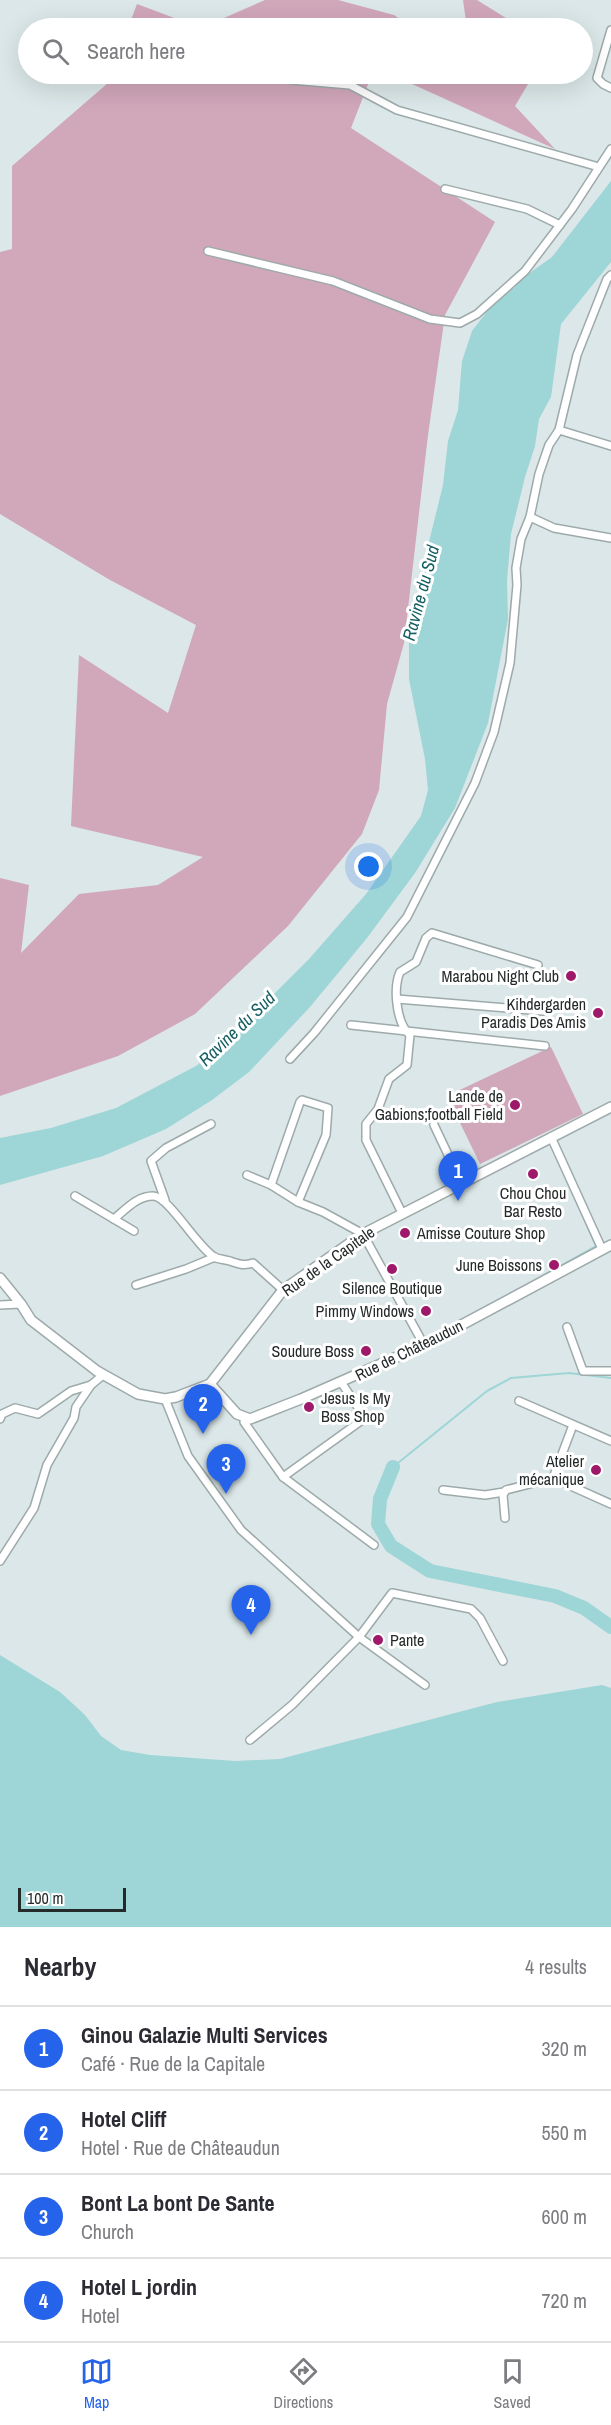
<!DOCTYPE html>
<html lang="en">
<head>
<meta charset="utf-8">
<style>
  :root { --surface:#fff; --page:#f7f7f7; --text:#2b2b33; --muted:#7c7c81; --line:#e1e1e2; --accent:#2563eb }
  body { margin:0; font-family:"Archivo Narrow",sans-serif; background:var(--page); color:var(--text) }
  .scale { position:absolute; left:18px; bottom:15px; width:108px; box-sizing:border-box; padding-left:6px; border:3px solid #242929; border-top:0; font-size:16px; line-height:21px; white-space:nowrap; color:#242929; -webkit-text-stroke:4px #fff; paint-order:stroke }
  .you { position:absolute; left:369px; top:867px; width:21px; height:21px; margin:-15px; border:4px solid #fff; border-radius:50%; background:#1a73e8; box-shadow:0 0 0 9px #1a73e833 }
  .badge { display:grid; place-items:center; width:39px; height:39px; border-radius:50%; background:var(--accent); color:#fff; font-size:20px; font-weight:700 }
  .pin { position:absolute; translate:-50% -50px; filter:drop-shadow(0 2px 3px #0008) }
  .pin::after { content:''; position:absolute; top:32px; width:21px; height:18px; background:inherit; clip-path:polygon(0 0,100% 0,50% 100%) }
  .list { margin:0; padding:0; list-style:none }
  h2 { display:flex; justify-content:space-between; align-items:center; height:78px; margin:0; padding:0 24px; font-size:26px }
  h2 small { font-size:20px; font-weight:400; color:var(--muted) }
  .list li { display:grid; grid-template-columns:39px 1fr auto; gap:18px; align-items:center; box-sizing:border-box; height:84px; padding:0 24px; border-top:2px solid var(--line) }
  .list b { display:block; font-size:22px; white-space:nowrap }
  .list p { margin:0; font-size:20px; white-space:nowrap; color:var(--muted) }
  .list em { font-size:20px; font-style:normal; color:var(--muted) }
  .icon { flex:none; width:33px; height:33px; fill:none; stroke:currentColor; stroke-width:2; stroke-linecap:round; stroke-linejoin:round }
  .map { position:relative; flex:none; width:611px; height:1927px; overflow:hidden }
  .search { position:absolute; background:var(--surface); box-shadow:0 6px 24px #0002; left:18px; right:18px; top:18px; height:66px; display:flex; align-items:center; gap:15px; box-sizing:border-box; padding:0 21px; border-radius:33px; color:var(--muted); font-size:22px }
  .sheet { height:414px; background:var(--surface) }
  nav { display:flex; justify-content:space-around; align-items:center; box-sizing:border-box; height:84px; border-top:2px solid var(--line); background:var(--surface); font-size:16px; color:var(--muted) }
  nav a { display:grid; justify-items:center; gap:3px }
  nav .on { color:var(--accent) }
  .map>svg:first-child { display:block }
  .green { fill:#d1a7ba }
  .water { fill:#9ed5d7 }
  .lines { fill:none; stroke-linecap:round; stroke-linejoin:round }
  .stream { stroke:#9ed5d7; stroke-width:2 }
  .river { stroke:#9ed5d7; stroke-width:14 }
  .street-casing { stroke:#9eaaaa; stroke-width:10 }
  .secondary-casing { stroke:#9eaaaa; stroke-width:12 }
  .street { stroke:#fff; stroke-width:7 }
  .secondary { stroke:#fff; stroke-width:9 }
  .poi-dot { fill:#9e1969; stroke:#fff; stroke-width:2 }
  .labels { text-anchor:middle; stroke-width:6; stroke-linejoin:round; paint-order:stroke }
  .poi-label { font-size:16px; fill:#242929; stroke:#fff; text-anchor:end }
  .street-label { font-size:16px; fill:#242929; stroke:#fff }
  .water-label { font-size:18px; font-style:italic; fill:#145f62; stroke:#fff }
</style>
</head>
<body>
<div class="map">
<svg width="611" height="1927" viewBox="0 0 611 1927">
  <rect width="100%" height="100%" fill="#dbe7e8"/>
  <g class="green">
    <path d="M265,0H338L394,15L413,28H128L137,4L201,28Z"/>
    <path d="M463,0H477L522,28H467Z"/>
    <path d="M112,74H372L351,128L495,222L445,315L428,435L404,643L387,704L379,790L362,834L288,926L195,1014L118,1056L0,1096V878L29,885L21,953L79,894L158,885L203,857L71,826L79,655L168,713L196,625L110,580L0,514V252L12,249V166L108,83Z"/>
    <path d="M390,74H534L515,106L555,149Z"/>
    <path d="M551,1047L583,1114L480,1164L447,1096Z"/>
  </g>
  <g class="water">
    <path d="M611,181V262L561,324L551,397L539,419L535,446L525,477L511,534L507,580L508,619L488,723L455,808L415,873L367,938L310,1007L249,1072L212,1100L166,1129L103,1156L0,1185V1138L51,1128L116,1108L196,1066L225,1043L309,959L366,894L421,816L428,790L425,759L409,679V629L424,581L427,550L443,485L448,441L458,410L462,361L472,331L499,296L514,288L524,277L552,257Z"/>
    <path d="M0,1655L60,1692L85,1715L101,1736L121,1750L150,1755L235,1761L280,1759L497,1702L602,1685L611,1688V1927H0Z"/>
  </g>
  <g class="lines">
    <g class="stream">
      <path d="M503,1298L596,1246L570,1187"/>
      <path d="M393,1467L487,1391L511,1378L569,1373L611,1378"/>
    </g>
    <path class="river" d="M393,1467L380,1499L378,1524L391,1546L430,1571L555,1596L584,1608L611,1627"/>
    <g class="street-casing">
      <g id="street">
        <path d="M611,30L597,78L603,84L611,88"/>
        <path d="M279,74L291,80L350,85L397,110L599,167"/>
        <path d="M445,189L527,209L560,225"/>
        <path d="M208,251L333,281L430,319L460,323L477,314L525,271L572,209L611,149"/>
        <path d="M559,430L611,446"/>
        <path d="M530,517L554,528L611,538"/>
        <path d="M397,999L543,1011"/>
        <path d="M351,1025L545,1046"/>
        <path d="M290,1059L314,1033L407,917L475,783L494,732L510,663L517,585L516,568L521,539L530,517L539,474L549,445L559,430L577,355L607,279L611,275"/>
        <path d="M434,1125L461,1182"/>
        <path d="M551,1137L602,1249"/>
        <path d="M247,1175L271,1185L298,1202L323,1212L363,1234L424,1345"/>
        <path d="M271,1185L300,1102L302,1100L328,1108L326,1135L298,1202"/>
        <path d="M75,1196L134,1231"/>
        <path d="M165,1200L151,1161L166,1148L211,1124"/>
        <path d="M402,1213L366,1140V1124L378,1109L389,1079L407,1065L410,1035C396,1023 393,988 400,972L416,962L426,938L432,933L538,965"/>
        <path d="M114,1219C126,1209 137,1196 153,1196C169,1196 198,1249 216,1258C220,1259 226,1260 230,1261C238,1264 244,1266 253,1263L283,1290"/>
        <path d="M136,1285L186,1269L215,1257"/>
        <path d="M0,1305L21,1304"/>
        <path d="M567,1327L583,1371H611"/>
        <path d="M165,1399L188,1456L241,1530L359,1637L425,1685"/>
        <path d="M519,1401L611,1441"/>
        <path d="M0,1419L2,1414L15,1408L38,1414L71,1391L91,1385"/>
        <path d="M245,1419L244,1422L283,1477L374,1545"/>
        <path d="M283,1477L365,1418L341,1382"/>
        <path d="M553,1478L573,1425"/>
        <path d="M443,1490L485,1495L504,1492"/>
        <path d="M505,1518L503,1495L506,1490L553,1478L611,1504"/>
        <path d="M0,1561L34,1508L47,1465L74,1418L76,1407L91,1385L103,1375"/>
        <path d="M250,1740L292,1705L359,1637L392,1593L471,1609L480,1618L503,1661"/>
      </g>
    </g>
    <g class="secondary-casing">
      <g id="secondary">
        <path d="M0,1278L21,1304L31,1320L97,1371L138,1394L165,1399L176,1397L210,1384L283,1290L363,1234L611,1107"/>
        <path d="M210,1384L237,1414L250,1419L301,1399L424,1345L611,1245"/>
      </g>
    </g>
    <use href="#street" class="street"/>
    <use href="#secondary" class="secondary"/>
  </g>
  <g class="poi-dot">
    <circle cx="571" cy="976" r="6"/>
    <circle cx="598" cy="1013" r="6"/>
    <circle cx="515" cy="1105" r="6"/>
    <circle cx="533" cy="1174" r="6"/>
    <circle cx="405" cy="1233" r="6"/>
    <circle cx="554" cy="1265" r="6"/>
    <circle cx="392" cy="1269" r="6"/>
    <circle cx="426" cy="1311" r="6"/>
    <circle cx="366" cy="1351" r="6"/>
    <circle cx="309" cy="1407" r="6"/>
    <circle cx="596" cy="1470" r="6"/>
    <circle cx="378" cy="1640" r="6"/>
  </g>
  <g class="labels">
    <g class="poi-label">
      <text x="559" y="982">Marabou Night Club</text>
      <text x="586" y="1010">Kihdergarden<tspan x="586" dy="18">Paradis Des Amis</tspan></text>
      <text x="503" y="1102">Lande de<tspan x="503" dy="18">Gabions;football Field</tspan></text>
      <text x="533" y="1199" text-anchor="middle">Chou Chou<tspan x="533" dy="18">Bar Resto</tspan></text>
      <text x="417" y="1239" text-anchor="start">Amisse Couture Shop</text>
      <text x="542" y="1271">June Boissons</text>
      <text x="392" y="1294" text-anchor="middle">Silence Boutique</text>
      <text x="414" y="1317">Pimmy Windows</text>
      <text x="354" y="1357">Soudure Boss</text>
      <text x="321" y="1404" text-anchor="start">Jesus Is My<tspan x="321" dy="18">Boss Shop</tspan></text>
      <text x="584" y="1467">Atelier<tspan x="584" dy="18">mécanique</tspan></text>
      <text x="390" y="1646" text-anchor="start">Pante</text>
    </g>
    <g class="street-label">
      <text transform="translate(328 1261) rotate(-35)" y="6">Rue de la Capitale</text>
      <text transform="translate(409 1350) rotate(-26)" y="6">Rue de Châteaudun</text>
    </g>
    <g class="water-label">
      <text transform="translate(421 593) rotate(-75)" y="6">Ravine du Sud</text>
      <text transform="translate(237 1029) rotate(-44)" y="6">Ravine du Sud</text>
    </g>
  </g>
</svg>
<div class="scale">100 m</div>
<div class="you"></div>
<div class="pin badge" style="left:458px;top:1201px">1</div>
<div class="pin badge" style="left:203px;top:1434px">2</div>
<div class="pin badge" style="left:226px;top:1494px">3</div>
<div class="pin badge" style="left:251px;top:1635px">4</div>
<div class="search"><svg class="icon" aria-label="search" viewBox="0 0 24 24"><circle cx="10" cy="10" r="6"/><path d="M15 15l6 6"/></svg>Search here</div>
</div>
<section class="sheet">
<h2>Nearby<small>4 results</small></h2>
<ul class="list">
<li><span class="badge">1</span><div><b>Ginou Galazie Multi Services</b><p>Café · Rue de la Capitale</p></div><em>320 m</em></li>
<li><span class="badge">2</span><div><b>Hotel Cliff</b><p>Hotel · Rue de Châteaudun</p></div><em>550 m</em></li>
<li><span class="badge">3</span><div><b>Bont La bont De Sante</b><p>Church</p></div><em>600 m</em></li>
<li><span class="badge">4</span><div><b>Hotel L jordin</b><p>Hotel</p></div><em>720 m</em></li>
</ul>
</section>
<nav>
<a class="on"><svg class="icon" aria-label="map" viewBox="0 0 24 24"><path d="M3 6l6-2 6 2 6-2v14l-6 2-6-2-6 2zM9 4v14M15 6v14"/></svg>Map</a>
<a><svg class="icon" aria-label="directions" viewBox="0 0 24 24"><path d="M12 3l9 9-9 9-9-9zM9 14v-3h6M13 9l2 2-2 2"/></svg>Directions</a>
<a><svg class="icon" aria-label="saved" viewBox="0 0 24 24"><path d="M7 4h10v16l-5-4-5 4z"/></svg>Saved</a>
</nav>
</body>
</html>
